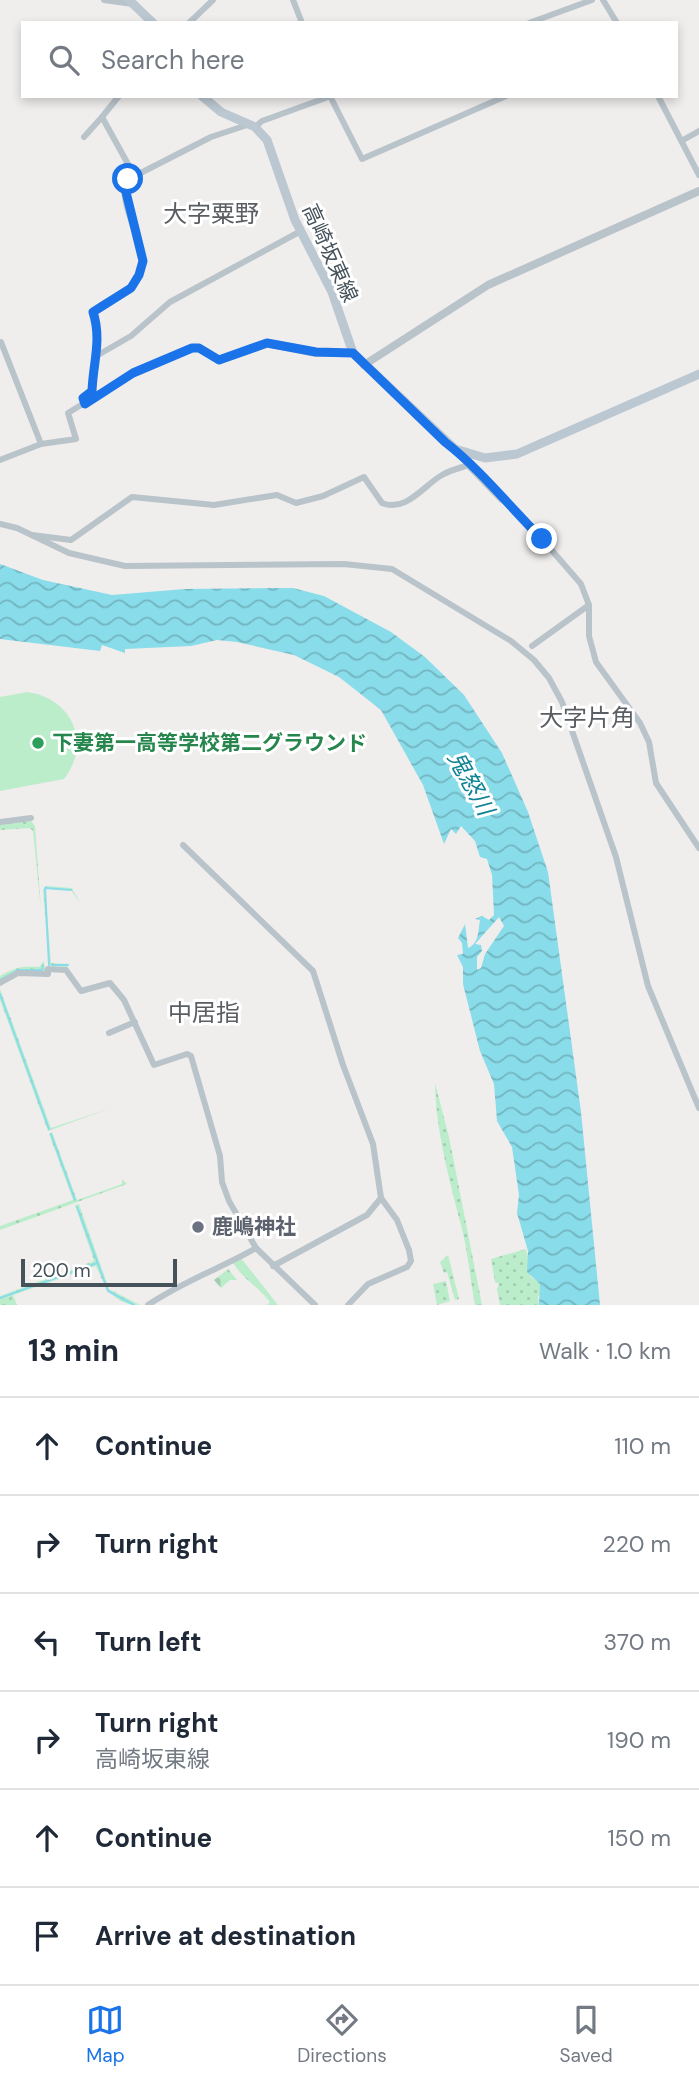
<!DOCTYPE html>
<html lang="en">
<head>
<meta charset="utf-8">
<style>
  :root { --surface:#fff; --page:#f2f2f3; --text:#1f2937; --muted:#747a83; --line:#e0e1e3; --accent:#1a73e8 }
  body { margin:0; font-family:"DM Sans","Noto Sans JP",sans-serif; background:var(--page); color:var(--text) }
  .scale { position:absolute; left:21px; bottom:18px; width:156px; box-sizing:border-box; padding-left:7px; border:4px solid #46525a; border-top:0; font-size:19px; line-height:24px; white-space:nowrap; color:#46525a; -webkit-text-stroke:5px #fff; paint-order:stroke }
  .stop { position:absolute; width:21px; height:21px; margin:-16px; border:5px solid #1a73e8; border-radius:50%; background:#fff }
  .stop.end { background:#1a73e8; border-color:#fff; box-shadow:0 2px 7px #0008 }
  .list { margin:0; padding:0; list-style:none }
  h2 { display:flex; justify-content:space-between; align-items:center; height:91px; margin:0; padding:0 28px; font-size:30px }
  h2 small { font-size:23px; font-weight:400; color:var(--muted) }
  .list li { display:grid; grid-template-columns:46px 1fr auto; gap:21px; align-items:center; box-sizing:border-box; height:98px; padding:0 28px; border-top:2px solid var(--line) }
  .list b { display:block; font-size:26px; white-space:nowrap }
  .list p { margin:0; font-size:23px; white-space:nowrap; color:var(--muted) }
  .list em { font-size:23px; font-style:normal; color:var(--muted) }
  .icon { flex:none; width:38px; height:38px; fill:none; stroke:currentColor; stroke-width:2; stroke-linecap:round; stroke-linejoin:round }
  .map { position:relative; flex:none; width:699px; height:1305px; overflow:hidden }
  .search { position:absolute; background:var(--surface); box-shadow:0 4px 10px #0003; left:21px; right:21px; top:21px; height:77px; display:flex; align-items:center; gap:18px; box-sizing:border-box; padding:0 24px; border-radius:0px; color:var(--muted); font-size:26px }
  .sheet { height:679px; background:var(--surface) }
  nav { display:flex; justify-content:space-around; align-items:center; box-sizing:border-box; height:98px; border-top:2px solid var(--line); background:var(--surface); font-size:19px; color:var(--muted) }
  nav a { display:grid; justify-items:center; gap:4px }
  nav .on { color:var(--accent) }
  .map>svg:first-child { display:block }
  .grass { fill:url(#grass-dots) }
  .cemetery { fill:url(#cemetery-stones) }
  .garden { fill:#bbedcb }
  .water { fill:url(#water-waves); fill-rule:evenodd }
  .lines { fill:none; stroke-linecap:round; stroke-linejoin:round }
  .stream { stroke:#89dce9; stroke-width:2 }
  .minor { stroke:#b9c3ca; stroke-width:6 }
  .tertiary { stroke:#b9c3ca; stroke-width:8 }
  .secondary { stroke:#bbc7d1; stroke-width:9 }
  .route { stroke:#1a73e8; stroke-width:9 }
  .leisure-dot { fill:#2e9e5b; stroke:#fff; stroke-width:2.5 }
  .worship-dot { fill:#6b7280; stroke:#fff; stroke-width:2.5 }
  .labels { text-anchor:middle; stroke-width:6; stroke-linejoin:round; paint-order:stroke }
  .street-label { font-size:21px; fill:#46525a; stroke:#fff }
  .leisure-label { font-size:21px; font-weight:bold; fill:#27864d; stroke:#fff; text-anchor:start }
  .worship-label { font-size:21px; font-weight:bold; fill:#5b616d; stroke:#fff; text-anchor:start }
  .water-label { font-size:23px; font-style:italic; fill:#0f8294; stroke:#fff }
  .quarter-label { font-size:24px; fill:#5a5e62; stroke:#fff }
</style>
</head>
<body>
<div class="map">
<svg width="699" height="1305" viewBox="0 0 699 1305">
  <defs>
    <pattern id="grass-dots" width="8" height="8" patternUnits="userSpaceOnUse" patternTransform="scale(1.75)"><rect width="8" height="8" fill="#bbedcb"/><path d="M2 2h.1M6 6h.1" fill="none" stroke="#a2cdb1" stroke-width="1.8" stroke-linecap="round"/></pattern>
    <pattern id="cemetery-stones" width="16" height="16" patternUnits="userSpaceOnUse" patternTransform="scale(1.75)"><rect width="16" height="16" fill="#bbedcb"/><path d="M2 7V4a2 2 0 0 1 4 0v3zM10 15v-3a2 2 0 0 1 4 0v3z" fill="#a2cdb1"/></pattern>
    <pattern id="water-waves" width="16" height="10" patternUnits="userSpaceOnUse" patternTransform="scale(1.75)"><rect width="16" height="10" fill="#89dce9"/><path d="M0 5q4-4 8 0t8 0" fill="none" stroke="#72b5c0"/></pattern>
  </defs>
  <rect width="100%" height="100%" fill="#f0eded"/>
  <g class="grass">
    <path d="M31,821L35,826L41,910L33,831L30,828L0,830V824Z"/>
    <path d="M46,886L72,888L80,903L71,890L45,888L51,963L68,964V967L49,966L43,890Z"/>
    <path d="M44,961L45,971H28L0,981V976C13,968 23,965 39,967Z"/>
    <path d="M0,989L51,1128L111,1108L48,1131L0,1000Z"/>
    <path d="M435,1083L449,1137L482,1305H475C470,1279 468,1251 461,1225C449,1178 436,1132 435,1083Z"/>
    <path d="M52,1132L77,1200L122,1184V1179L127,1184L0,1230V1226L73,1200L49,1134Z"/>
    <path d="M79,1204L109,1289L140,1305C113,1305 105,1287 96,1266L13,1295L17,1305H0V1296L94,1261L75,1205Z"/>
    <path d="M526,1249L531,1277L540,1283L542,1294L538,1296L539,1305H500L497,1289L499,1284L495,1282L491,1259Z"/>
    <path d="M448,1255L459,1299L455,1300L447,1272L444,1273L440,1262Z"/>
    <path d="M446,1281L450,1301L437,1305L433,1284Z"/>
  </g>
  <g class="cemetery">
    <path d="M241,1258L278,1305H267L270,1302C257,1285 245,1281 233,1263Z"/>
    <path d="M228,1269L237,1280H230L221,1288L214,1280Z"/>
  </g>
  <path class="garden" d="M27,692C72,698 92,743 64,779L0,791V697Z"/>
  <path class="water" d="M0,564L43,580L112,595L185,589L293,588L324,596L391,632L425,657L464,695L502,753L528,812L548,872L581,1112L600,1305H539L540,1284L527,1272L528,1251L517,1213L519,1195L512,1147L497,1121L494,1084L480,1051L463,984V967L457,955L463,954L462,943L458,938L465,924L468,948C480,943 478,929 480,920L475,919L482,916L489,920L494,915L492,875L487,859L480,857L475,841L461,826L456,834L451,829L444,844L423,785L381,710L339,677L294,655L237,642L217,640L191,646L125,649V653L102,645L100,651L0,639ZM499,917L504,926L485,954L481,968L477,970V957L482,951L481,945L475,944Z"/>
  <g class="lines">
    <g class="stream">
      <path d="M49,965L45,888L71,890"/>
      <path d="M52,965H68"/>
      <path d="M0,980L18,970H42L43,965"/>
      <path d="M0,994L49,1129"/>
      <path d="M51,1134L75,1200"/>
      <path d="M77,1207L108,1291L134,1305"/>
      <path d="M0,1298L97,1263"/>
    </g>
    <g class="minor">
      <path d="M104,0L133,4"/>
      <path d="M293,0L302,23"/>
      <path d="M603,0L617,23"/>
      <path d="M189,23L213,0"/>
      <path d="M529,23L592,0"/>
      <path d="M119,96L102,117L134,175"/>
      <path d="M330,96L362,159L506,96"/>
      <path d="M658,96L699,175"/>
      <path d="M255,127L262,121L331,96"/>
      <path d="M84,137L102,117"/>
      <path d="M683,140L699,131"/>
      <path d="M98,355L131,336L170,302L301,231"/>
      <path d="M85,404L83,398L92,391C93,363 102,340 93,312C103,298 129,297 139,276C151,250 119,210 125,181L211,137L250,124"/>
      <path d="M41,444L76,439L68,413L133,373L193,348H199L219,360L231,356"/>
      <path d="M0,460L41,444L1,342"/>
      <path d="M502,499L542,539L581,584L589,605V636L596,662L640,723L649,742L656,783L699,848"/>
      <path d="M0,524L17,528L69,553L125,566L344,564L392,569L511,641L534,660L549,678L562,702L616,857L648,986L699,1108"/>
      <path d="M32,535L71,540L132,497L214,505L277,495L296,503L323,496L364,477L382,503C406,513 424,485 442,475C450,470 460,468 469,465"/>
      <path d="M532,646L589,605"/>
      <path d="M0,822L31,818"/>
      <path d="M183,845L313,971L343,1065L373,1144L381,1198L397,1220L409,1250L411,1261L407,1267L368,1284L348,1305"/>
      <path d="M0,983L18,973L48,974V969L66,970L81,991L110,983L124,1000L154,1065L187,1054L191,1056L220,1156L222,1182L229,1201L256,1248L315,1305"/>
      <path d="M109,1033L135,1022"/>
      <path d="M273,1266L367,1215L381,1198"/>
      <path d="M148,1305C182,1282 221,1268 256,1248"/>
    </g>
    <g class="tertiary">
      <path d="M231,356L267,343L316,353H353"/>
      <path d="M364,365L488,285L699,191"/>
      <path d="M461,452L469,465L502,499"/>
    </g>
    <g class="secondary">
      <path d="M129,0L153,23"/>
      <path d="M202,96L221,112L255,127L267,140L295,220L332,292L353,353L455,449L485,458L517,454L699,374"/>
    </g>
  </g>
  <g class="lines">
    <path class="route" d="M128,179L124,184L143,261L139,275L131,288L93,312C102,340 93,363 92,391L83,398L85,404L133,373L192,348H199L219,360L267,343L316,352L353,353L445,442C480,469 510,507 542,539"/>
  </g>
  <circle class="leisure-dot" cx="38" cy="743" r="7"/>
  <circle class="worship-dot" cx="198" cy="1227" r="7"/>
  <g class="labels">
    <g class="street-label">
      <text transform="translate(330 253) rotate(66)" y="7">高崎坂東線</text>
    </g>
    <g class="leisure-label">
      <text x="52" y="750">下妻第一高等学校第二グラウンド</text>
    </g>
    <g class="worship-label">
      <text x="212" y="1234">鹿嶋神社</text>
    </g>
    <g class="water-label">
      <text transform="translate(471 783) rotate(61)" y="8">鬼怒川</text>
    </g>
    <g class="quarter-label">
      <text x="211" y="222">大字粟野</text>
      <text x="587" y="726">大字片角</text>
      <text x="204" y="1021">中居指</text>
    </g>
  </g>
</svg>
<div class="scale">200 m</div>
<div class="stop" style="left:128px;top:179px"></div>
<div class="stop end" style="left:542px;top:539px"></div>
<div class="search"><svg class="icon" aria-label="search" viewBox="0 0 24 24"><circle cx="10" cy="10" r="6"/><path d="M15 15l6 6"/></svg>Search here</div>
</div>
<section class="sheet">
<h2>13 min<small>Walk · 1.0 km</small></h2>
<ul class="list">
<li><svg class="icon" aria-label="ahead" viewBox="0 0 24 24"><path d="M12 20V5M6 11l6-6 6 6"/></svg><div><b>Continue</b></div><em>110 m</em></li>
<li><svg class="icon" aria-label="right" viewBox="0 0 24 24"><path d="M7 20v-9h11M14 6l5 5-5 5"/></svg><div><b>Turn right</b></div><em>220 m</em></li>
<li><svg class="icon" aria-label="left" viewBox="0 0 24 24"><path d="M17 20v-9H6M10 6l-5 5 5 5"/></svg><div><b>Turn left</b></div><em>370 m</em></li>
<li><svg class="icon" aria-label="right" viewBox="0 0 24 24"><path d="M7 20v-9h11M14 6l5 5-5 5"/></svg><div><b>Turn right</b><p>高崎坂東線</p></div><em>190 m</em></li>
<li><svg class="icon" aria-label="ahead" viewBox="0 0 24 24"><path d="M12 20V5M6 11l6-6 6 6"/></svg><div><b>Continue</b></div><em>150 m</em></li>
<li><svg class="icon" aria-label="arrive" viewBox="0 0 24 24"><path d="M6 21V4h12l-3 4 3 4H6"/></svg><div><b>Arrive at destination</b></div></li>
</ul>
</section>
<nav>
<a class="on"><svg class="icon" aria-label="map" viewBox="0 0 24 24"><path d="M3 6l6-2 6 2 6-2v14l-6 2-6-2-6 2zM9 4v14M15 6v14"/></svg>Map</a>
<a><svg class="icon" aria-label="directions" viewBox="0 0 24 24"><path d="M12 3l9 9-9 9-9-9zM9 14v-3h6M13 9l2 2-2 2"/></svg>Directions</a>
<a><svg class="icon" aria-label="saved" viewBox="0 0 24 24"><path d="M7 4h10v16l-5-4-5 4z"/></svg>Saved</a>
</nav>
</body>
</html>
